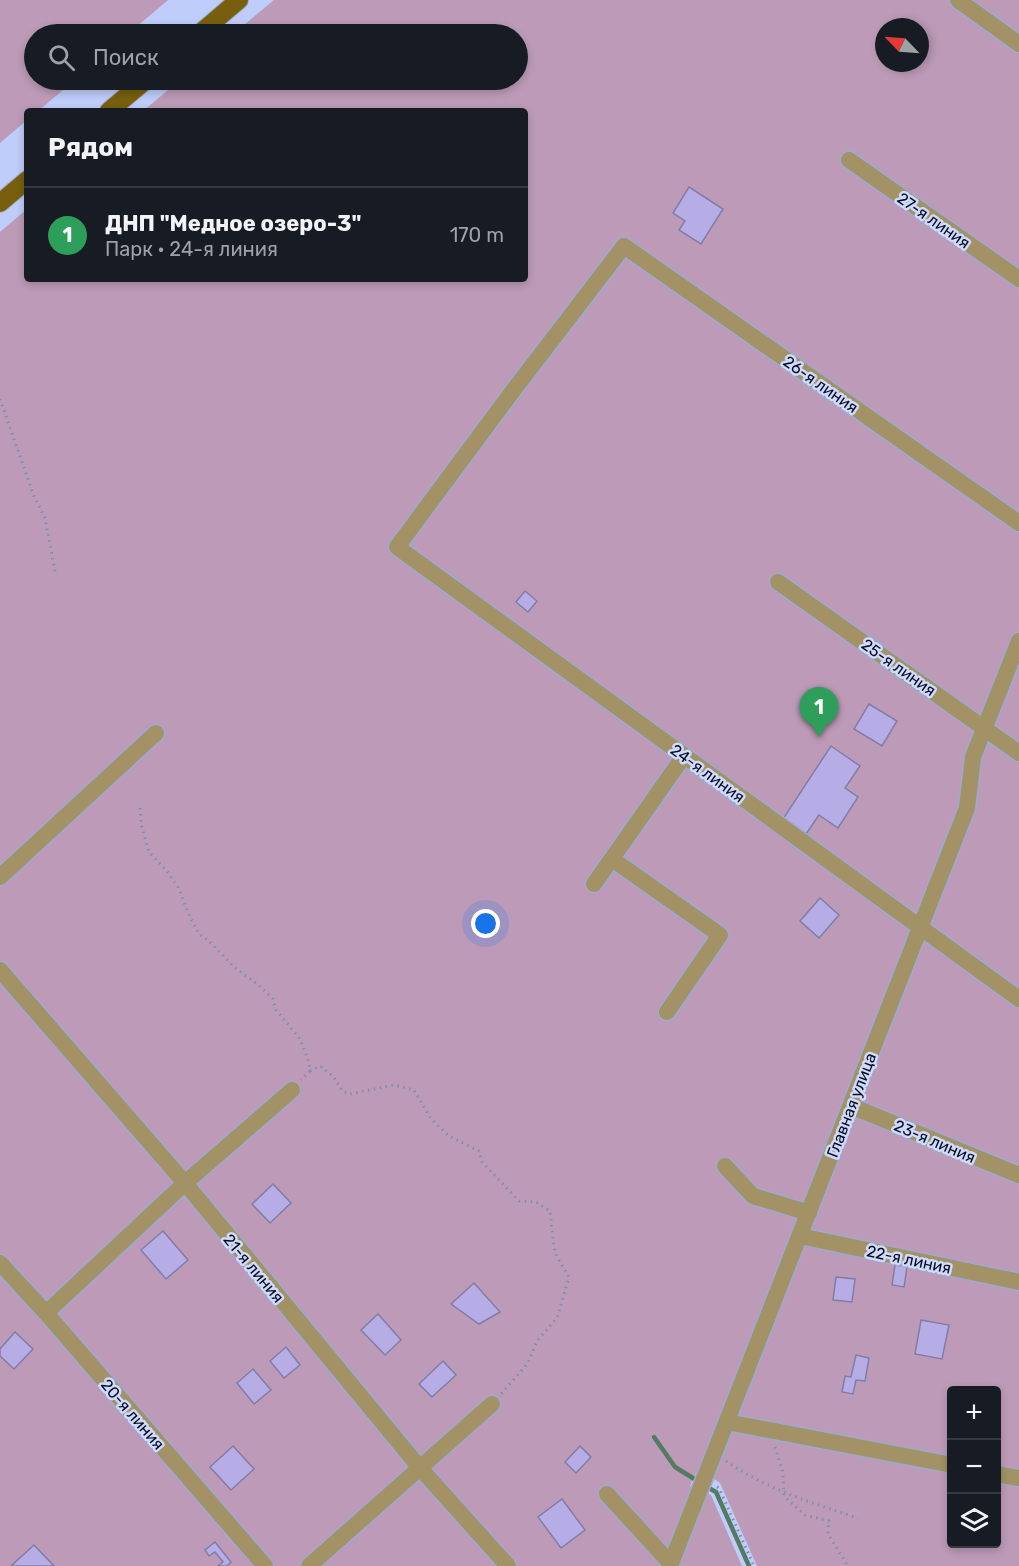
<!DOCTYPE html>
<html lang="ru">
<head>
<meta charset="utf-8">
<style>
  :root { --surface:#171b24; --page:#242831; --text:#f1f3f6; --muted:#9ea1a6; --line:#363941; --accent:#866b07 }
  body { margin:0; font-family:Rubik,sans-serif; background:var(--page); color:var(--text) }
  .controls { position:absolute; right:18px; bottom:18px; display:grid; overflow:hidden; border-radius:6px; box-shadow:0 3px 9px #0003 }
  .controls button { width:54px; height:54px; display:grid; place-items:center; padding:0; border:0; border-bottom:2px solid var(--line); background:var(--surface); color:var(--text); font:30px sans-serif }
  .compass { position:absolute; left:875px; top:18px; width:54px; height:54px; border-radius:50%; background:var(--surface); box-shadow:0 3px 9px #0003; rotate:295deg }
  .you { position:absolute; left:486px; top:924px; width:21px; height:21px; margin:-15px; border:4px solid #fff; border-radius:50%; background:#1a73e8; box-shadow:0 0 0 9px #1a73e833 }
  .badge { display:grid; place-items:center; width:39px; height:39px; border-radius:50%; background:var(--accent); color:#fff; font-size:20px; font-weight:700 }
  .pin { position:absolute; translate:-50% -50px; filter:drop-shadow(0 2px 3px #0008) }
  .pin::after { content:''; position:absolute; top:32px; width:21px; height:18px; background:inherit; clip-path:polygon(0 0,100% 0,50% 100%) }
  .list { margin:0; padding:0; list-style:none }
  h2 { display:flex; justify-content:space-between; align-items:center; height:78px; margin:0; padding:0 24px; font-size:26px }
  h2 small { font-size:20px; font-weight:400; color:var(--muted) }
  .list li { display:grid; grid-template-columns:39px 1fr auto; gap:18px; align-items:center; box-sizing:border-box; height:96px; padding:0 24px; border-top:2px solid var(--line) }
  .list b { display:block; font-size:22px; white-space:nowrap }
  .list p { margin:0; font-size:20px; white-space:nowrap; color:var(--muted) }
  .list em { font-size:20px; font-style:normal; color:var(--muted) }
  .icon { flex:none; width:33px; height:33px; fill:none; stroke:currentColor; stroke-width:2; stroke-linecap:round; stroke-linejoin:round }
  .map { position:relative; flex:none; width:1019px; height:1566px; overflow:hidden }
  .search { position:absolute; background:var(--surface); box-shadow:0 3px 9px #0003; left:24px; top:24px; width:504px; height:66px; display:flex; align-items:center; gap:15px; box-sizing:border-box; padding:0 21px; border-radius:33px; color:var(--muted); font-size:22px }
  .panel { position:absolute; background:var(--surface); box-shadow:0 3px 9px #0003; left:24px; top:108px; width:504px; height:174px; border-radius:6px }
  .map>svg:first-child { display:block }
  .green { fill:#bd9bb8; fill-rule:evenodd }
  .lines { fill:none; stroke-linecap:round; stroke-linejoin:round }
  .stream { stroke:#547b62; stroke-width:4.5 }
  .building { fill:#b6ade7; stroke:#827ca6; stroke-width:1.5 }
  .street-casing { stroke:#9daad1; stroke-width:19 }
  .primary-casing { stroke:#9daad1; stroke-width:20 }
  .path { stroke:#818daf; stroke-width:3; stroke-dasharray:1.5 4.5; stroke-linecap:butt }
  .street { stroke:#a29265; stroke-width:16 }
  .primary { stroke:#775f0d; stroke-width:18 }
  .labels { text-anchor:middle; stroke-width:5; stroke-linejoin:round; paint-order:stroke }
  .street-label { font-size:16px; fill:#080c1b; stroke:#cedafe }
</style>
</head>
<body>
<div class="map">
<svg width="1019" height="1566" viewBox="0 0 1019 1566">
  <rect width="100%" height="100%" fill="#becdf9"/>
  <g class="green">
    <path d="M0,0H168L128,34H34V80H75L38,111H27V120L0,143Z"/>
    <path d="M274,0H1019V1566H757L720,1483L714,1479L696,1473L690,1486L711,1495L742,1566H0V232L27,209V279H525V111H143L180,80H518V34H233ZM884,27H920V63H884ZM952,1390H996V1544H952Z"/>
  </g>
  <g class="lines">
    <g class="stream">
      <path d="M654,1437L675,1467L696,1480"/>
      <path d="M707,1487L716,1492L749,1566"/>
    </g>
  </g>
  <g class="building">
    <path d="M689,187L723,209L701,244L679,230L685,221L673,213Z"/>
    <path d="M525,591L537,601L528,612L516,602Z"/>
    <path d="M869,704L897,721L882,746L854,729Z"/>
    <path d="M831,746L860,766L845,788L858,797L838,828L819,815L806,834L783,819Z"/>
    <path d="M820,898L839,915L819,938L800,921Z"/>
    <path d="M273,1184L291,1203L270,1223L252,1204Z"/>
    <path d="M163,1231L188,1260L166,1279L141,1250Z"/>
    <path d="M895,1265L907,1267L904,1287L892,1285Z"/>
    <path d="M836,1277L855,1279L852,1302L833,1300Z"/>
    <path d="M474,1283L500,1312L479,1324L451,1304Z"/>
    <path d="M378,1314L401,1340L385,1355L361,1330Z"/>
    <path d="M921,1320L949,1325L942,1359L915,1354Z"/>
    <path d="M15,1332L33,1349L14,1369L0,1356V1349Z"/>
    <path d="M286,1347L300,1365L284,1378L270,1361Z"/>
    <path d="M856,1355L869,1358L865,1381L856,1380L853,1394L842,1392L845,1376L851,1377Z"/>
    <path d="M443,1361L456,1375L432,1397L419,1384Z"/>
    <path d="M253,1369L271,1390L254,1404L237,1383Z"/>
    <path d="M233,1446L254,1469L231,1490L210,1467Z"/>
    <path d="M580,1446L591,1457L576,1473L565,1462Z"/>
    <path d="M562,1499L585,1530L561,1548L538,1517Z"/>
    <path d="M215,1542L231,1562L227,1566H218L223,1562L215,1552L209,1556L205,1550Z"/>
    <path d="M34,1545L54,1566H11Z"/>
  </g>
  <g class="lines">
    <g class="street-casing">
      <g id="street">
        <path d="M958,0L1019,44"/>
        <path d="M849,160L1019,279"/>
        <path d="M1019,523L624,246L509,396L397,547L1019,999"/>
        <path d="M778,582L1019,753"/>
        <path d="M612,859L720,935L667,1012"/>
        <path d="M0,877L156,733"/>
        <path d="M594,884L684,756"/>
        <path d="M0,970L185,1183L420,1468L508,1566"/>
        <path d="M851,1106L1019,1175"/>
        <path d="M725,1166L753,1196L809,1213"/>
        <path d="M800,1236L1019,1282"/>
        <path d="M0,1263L46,1313L265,1566"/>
        <path d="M46,1313L185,1183L292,1090"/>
        <path d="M727,1422L952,1465"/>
        <path d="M996,1474L1019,1478"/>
        <path d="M607,1494L671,1564"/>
        <path d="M309,1566L492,1404"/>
        <path d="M670,1566L967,808L973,757L1019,641"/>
      </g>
    </g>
    <g class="primary-casing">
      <g id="primary">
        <path d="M199,34L239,0"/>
        <path d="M109,111L146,80"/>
        <path d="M0,203L27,180"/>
      </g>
    </g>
    <g class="path">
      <path d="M0,399L34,496L45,518L55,571"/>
      <path d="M140,808L141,824L149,852L166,870L178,887L190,917L199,934L209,941L235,968L256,983L273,999L276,1010L300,1039L308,1059L310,1071L301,1080"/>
      <path d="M310,1071L320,1066L334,1077L342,1091L349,1094L394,1085L414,1090L431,1119L449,1136L479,1151L482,1162L519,1201L536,1202L550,1211L554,1247L557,1257L569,1277L557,1318L537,1341L528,1363L501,1394"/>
      <path d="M775,1447L783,1473L784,1496L805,1515L829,1521L828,1534L848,1566"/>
      <path d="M726,1461C766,1489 812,1503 858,1518"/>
      <path d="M717,1487L719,1488L754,1566"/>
    </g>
    <use href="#street" class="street"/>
    <use href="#primary" class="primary"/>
  </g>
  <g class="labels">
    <g class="street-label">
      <text transform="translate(934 220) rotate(35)" y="6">27-я линия</text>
      <text transform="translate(821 384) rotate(35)" y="6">26-я линия</text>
      <text transform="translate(899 667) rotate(35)" y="6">25-я линия</text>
      <text transform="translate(708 773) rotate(36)" y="6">24-я линия</text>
      <text transform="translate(851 1105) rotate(-69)" y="6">Главная улица</text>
      <text transform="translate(935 1141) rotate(23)" y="6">23-я линия</text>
      <text transform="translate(909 1259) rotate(12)" y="6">22-я линия</text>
      <text transform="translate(254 1268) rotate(50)" y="6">21-я линия</text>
      <text transform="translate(133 1414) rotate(49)" y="6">20-я линия</text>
    </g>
  </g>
</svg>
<div class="controls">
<button>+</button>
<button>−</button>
<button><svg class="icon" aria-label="layers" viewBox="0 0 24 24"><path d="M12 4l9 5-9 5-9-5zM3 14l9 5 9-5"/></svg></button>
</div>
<svg class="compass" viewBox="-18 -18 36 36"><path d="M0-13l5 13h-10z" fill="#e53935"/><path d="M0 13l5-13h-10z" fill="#9ea1a6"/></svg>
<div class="you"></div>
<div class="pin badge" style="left:819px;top:737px;background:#2e9e5b">1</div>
<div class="search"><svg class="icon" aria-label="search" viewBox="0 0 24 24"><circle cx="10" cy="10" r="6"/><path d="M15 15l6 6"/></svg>Поиск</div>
<section class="panel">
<h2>Рядом<small></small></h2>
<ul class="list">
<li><span class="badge" style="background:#2e9e5b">1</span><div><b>ДНП &quot;Медное озеро-3&quot;</b><p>Парк · 24-я линия</p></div><em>170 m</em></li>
</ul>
</section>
</div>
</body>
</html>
